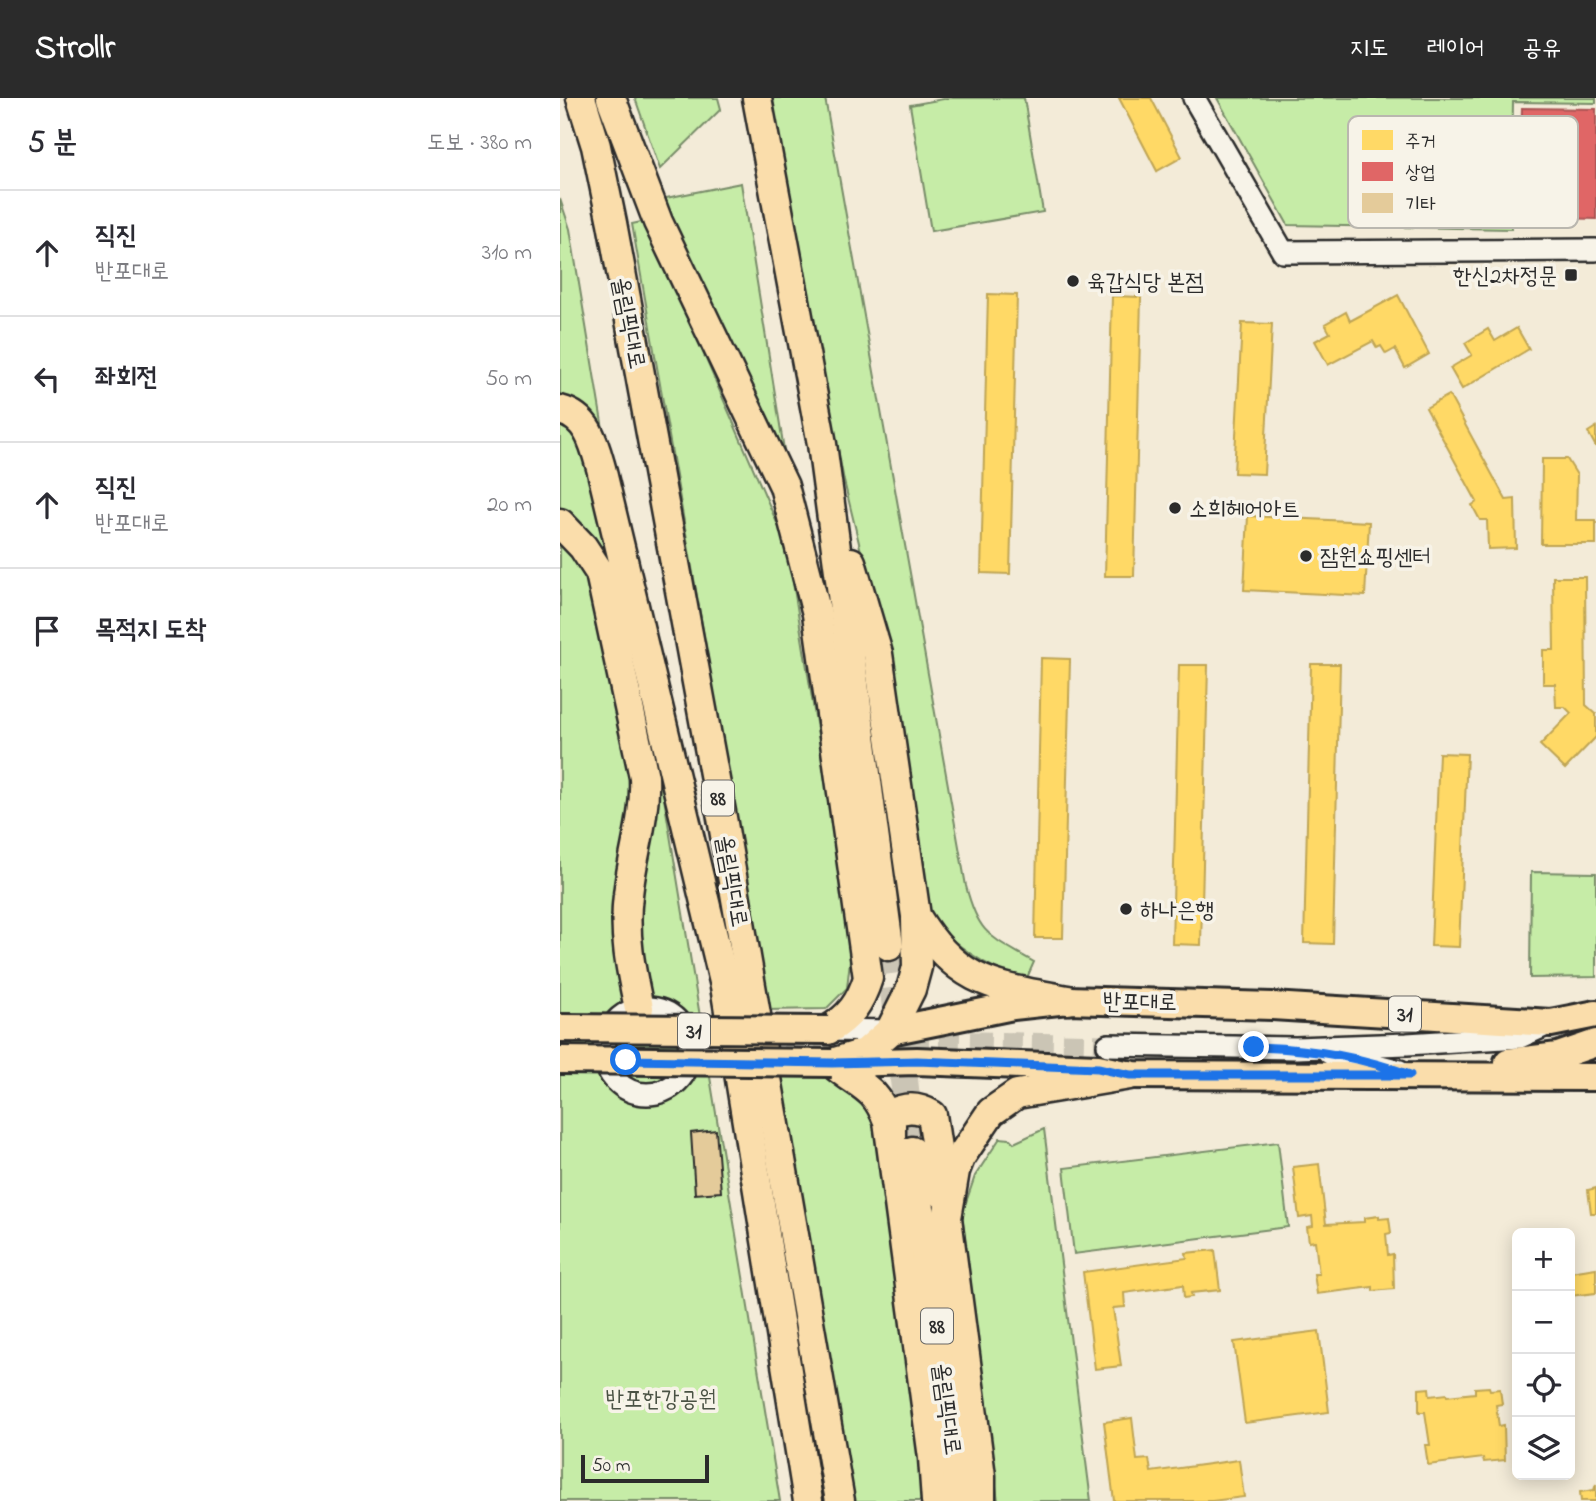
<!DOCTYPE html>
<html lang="ko">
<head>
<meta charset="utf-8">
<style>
  :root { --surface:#fff; --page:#f2f2f3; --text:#2b2b33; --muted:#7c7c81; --line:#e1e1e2; --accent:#2b2b2b }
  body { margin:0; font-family:"Indie Flower","Poor Story",sans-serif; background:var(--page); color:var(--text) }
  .controls { position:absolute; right:21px; bottom:21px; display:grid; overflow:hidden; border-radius:10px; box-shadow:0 4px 18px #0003 }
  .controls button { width:63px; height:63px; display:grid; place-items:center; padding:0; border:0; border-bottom:2px solid var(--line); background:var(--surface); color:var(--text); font:35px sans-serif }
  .scale { position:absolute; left:21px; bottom:18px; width:128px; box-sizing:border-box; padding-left:7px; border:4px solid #2b2b2b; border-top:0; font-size:19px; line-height:24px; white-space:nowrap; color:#2b2b2b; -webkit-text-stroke:5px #f7f3e8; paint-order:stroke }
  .stop { position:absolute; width:21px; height:21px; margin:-16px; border:5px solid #1a73e8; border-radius:50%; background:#fff }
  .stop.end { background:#1a73e8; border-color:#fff; box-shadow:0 2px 7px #0008 }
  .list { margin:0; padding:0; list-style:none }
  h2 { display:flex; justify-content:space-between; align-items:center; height:91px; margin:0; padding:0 28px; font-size:30px }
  h2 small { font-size:23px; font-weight:400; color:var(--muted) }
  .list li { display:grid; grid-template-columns:46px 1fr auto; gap:21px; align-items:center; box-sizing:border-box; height:126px; padding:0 28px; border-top:2px solid var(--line) }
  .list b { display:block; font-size:26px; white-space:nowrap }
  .list p { margin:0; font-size:23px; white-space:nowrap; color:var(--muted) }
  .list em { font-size:23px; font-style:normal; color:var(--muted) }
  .icon { flex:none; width:38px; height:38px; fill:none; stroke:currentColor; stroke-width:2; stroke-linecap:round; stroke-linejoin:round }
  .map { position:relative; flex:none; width:1036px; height:1403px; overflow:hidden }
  header { display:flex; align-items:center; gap:42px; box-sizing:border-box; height:98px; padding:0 35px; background:var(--accent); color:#fff }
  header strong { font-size:33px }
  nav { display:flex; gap:38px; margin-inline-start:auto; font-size:24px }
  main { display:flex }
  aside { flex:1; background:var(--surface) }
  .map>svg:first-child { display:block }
  .green { fill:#c6eca7; stroke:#788c69; stroke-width:2 }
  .homes { fill:#ffd966; stroke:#bfa554; stroke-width:2 }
  .shops { fill:#e06666; stroke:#aa5454; stroke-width:2 }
  .building { fill:#e4cb9a; stroke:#2b2b2b; stroke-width:2 }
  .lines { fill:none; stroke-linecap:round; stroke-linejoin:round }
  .tertiary-tunnel { stroke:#cbc5b5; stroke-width:21; stroke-dasharray:21 10; stroke-linecap:butt }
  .trunk-tunnel { stroke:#cbc5b5; stroke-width:28; stroke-dasharray:28 14; stroke-linecap:butt }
  .tertiary-casing { stroke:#2b2b2b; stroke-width:26 }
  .primary-casing { stroke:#2b2b2b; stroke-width:32 }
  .trunk-casing { stroke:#2b2b2b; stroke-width:33 }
  .tertiary { stroke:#f7f3e8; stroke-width:21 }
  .primary { stroke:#faddab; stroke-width:26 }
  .trunk { stroke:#faddab; stroke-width:28 }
  .primary-bridge-casing { stroke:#2b2b2b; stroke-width:32; stroke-linecap:butt }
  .primary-bridge { stroke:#faddab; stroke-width:26 }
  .route { stroke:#1a73e8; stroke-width:9 }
  .poi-dot { fill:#2b2b2b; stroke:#f7f3e8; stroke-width:2.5 }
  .labels { text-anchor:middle; stroke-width:7; stroke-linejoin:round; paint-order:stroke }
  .shield { fill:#f7f3e8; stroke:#686764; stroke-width:2 }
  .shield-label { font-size:21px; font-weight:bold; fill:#2b2b2b }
  .poi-label { font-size:23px; fill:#2b2b2b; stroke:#f7f3e8; text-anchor:start }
  .street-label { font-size:23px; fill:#2b2b2b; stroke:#f7f3e8 }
  .park-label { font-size:23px; fill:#4a5244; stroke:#f7f3e8 }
  .key { fill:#f7f3e8; stroke:#bab7af; stroke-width:2 }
  .key-label { font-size:19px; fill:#2b2b2b }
</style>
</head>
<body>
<header>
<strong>Strollr</strong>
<nav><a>지도</a><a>레이어</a><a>공유</a></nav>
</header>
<main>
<aside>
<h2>5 분<small>도보 · 380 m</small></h2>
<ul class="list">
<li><svg class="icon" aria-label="ahead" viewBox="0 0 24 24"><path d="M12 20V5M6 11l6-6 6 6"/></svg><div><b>직진</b><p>반포대로</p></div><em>310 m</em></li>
<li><svg class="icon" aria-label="left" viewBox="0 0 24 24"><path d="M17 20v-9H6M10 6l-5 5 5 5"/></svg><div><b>좌회전</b></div><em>50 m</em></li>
<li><svg class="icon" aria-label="ahead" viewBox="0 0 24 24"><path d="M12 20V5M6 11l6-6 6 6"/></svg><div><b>직진</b><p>반포대로</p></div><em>20 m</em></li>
<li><svg class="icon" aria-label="arrive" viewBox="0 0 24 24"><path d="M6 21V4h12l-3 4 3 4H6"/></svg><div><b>목적지 도착</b></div></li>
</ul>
</aside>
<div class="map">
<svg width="1036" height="1403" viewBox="0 0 1036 1403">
  <rect width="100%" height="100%" fill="#f3ebd8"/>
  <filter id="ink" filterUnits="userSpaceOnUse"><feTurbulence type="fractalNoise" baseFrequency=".0143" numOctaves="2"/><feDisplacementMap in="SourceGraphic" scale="14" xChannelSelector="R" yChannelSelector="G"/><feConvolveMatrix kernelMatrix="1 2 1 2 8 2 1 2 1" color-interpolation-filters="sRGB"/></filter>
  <g filter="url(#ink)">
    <g class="green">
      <path d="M75,0H158L161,11L100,71Z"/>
      <path d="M210,0H265L406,788C419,839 432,839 474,864L466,882C425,871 393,845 363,815L314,507L284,383Z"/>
      <path d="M389,0H464L483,114L371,133L350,7Z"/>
      <path d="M657,0H1036V5L953,4L951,131L728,127Z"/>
      <path d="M181,85L225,358L96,102Z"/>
      <path d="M0,101L10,131L220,1403H0Z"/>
      <path d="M86,123L227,448L292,844L287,890L266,911L205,912L189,796L72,126Z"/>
      <path d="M971,774L1036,775V879L970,880Z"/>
      <path d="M218,976C242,976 286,978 302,998C306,1003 309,1011 313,1017L367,1403H295Z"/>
      <path d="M484,1031L531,1403H438L402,1116L415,1078L440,1040L450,1041L454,1045Z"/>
      <path d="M718,1044L728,1129L514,1156L504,1070Z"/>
    </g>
    <g class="homes">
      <path d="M559,0H591L622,59L597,73Z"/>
      <path d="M428,196L457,197L450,476L421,475Z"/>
      <path d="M838,197L869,256L845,270L835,251L826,256L821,248L817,250L813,243L768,267L755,243L770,235L765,226L786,214L790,223Z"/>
      <path d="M552,198L581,199L574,478H545Z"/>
      <path d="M682,225L712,226L704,376L674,375Z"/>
      <path d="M957,230L969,251L902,291L890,270L912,257L905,245L928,231L935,243Z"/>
      <path d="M889,297L946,402L955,401L956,450L928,451L927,422H920L912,407L917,404L866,310Z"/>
      <path d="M1036,329V349L1028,334Z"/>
      <path d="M982,361H1007L1017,377L1016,422H1036V446H981Z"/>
      <path d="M688,418L809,424L805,498L684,492Z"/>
      <path d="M993,479H1025L1026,607L1036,616V639L1005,671L980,647L1011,615L1005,609H996L995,586H983V552H994Z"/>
      <path d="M481,560L510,561L503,840H475Z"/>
      <path d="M751,566H780L773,846L744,845Z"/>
      <path d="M619,567H648L641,847L612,846Z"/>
      <path d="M879,655L907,656L899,849L871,848Z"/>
      <path d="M759,1066L766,1126L804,1124V1120L819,1118V1121L829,1120L831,1135L826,1136L828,1157L833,1156L834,1191L813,1193V1189L757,1196L754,1176H759L755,1143L749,1144L747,1129L753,1128L752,1118L739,1120L733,1069Z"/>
      <path d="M1036,1090V1115H1031L1028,1092Z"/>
      <path d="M655,1152L660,1192L631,1195L632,1199L624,1200L623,1187L564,1195L565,1209L553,1210L561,1268L535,1271L523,1174L627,1160L626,1155Z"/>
      <path d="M1036,1170V1195L1010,1198V1174Z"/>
      <path d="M759,1233L769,1314L685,1325L674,1244Z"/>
      <path d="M929,1289L930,1292L940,1291L942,1306L936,1307L939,1328L944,1327L945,1362L924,1364L923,1360L868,1367L865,1347H870L865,1314H859V1291L869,1290L870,1298L887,1296V1298L915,1295V1290Z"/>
      <path d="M572,1320L577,1362L589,1361L591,1374L679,1362L684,1399L652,1403H554L544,1324Z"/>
      <path d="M1036,1386V1403H1021L1020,1394L1034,1392Z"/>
    </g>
    <path class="shops" d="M962,10L1036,11V121L959,119Z"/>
    <path class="building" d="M156,1032L161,1094L135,1096L131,1035Z"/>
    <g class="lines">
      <path class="tertiary-tunnel" d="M131,951L380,943L548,947"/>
      <path class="trunk-tunnel" d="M329,848L352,1053"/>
      <g class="tertiary-casing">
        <g id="tertiary">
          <path d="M634,0L723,154L1036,152"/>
          <circle cx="87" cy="953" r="43"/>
          <path d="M268,932L330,933"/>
          <path d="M548,947L736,950L847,946L960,939L991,925"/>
          <path d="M769,955L840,973"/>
        </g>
      </g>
      <g class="primary-casing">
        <g id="primary">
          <path d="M330,933L453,908L508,902L712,908L991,925L1036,916"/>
          <path d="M948,964L998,958L1036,945"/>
          <path d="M283,965L357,963L538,970L570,977L1036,979"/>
        </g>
      </g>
      <g class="trunk-casing">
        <g id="trunk">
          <path d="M21,0L36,48L52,125L161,714L280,1403"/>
          <path d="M51,0L98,124L224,388L257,516L308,880C300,905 290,919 268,932"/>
          <path d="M197,0L262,346L329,848"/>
          <path d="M0,312C28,319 34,345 41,370L165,888L248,1403"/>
          <path d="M0,425L23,449L40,475L84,679C86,720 72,757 68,797C63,836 71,873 79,910"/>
          <path d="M291,464L318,556L356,818C398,887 434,888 508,902"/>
          <path d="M272,965C299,989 314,986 328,1023L373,1360L376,1403"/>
          <path d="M272,965L305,955L330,933L351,891L357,869L356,821"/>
          <path d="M331,1040V1016C345,1008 359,1009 372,1017L384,1097"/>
          <path d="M352,1053L401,1403"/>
          <path d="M421,1403V1378L387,1120L395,1073L400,1060L431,1014L457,996L570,977"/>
        </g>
      </g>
      <use href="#tertiary" class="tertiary"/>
      <use href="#primary" class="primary"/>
      <use href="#trunk" class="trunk"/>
      <g class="primary-bridge-casing">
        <g id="primary-bridge">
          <path d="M0,930L268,932"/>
          <path d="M0,962L272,965"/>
        </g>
      </g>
      <use href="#primary-bridge" class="primary-bridge"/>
    </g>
  </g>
  <g class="lines" filter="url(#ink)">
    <path class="route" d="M66,962L272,965L357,963L538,970L570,977H850C799,958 748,950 694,949"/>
  </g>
  <g class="poi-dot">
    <rect x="1004" y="170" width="14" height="14" rx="3.5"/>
    <circle cx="513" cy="183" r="7"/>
    <circle cx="615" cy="410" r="7"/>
    <circle cx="746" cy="458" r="7"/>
    <circle cx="566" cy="811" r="7"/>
  </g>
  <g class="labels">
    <g class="shield">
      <rect x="142" y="682.5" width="32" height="35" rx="5"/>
      <rect x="829" y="898.5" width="32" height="35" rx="5"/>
      <rect x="118" y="915.5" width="32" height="35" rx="5"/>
      <rect x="361" y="1210.5" width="32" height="35" rx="5"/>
    </g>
    <g class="shield-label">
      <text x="158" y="707">88</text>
      <text x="845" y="923">31</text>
      <text x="134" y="940">31</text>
      <text x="377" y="1235">88</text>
    </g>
    <g class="poi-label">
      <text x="997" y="185" text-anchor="end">한신2차정문</text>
      <text x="527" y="191">육갑식당 본점</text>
      <text x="629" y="418">소희헤어아트</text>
      <text x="760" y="466">잠원쇼핑센터</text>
      <text x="580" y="819">하나은행</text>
    </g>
    <g class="street-label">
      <text transform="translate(70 225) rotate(79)" y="8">올림픽대로</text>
      <text transform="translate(173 783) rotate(80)" y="8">올림픽대로</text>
      <text transform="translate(580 903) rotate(1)" y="8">반포대로</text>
      <text transform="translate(388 1311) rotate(82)" y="8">올림픽대로</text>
    </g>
    <g class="park-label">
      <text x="101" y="1308">반포한강공원</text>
    </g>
  </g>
  <rect x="788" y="18" width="230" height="112" rx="10" class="key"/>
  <rect x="802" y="32" width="31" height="20" fill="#ffd966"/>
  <rect x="802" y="64" width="31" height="19" fill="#e06666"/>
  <rect x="802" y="95" width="31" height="20" fill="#e4cb9a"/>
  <g class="key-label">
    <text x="845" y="49">주거</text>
    <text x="845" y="80">상업</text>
    <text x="845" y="112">기타</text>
  </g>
</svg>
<div class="controls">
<button>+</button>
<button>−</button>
<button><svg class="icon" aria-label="locate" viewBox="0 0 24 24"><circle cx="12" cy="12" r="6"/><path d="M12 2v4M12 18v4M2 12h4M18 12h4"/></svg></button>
<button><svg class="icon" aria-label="layers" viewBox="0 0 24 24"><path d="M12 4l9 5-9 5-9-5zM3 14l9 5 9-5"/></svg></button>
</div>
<div class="scale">50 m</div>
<div class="stop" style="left:66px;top:962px"></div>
<div class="stop end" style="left:694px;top:949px"></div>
</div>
</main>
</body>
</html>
